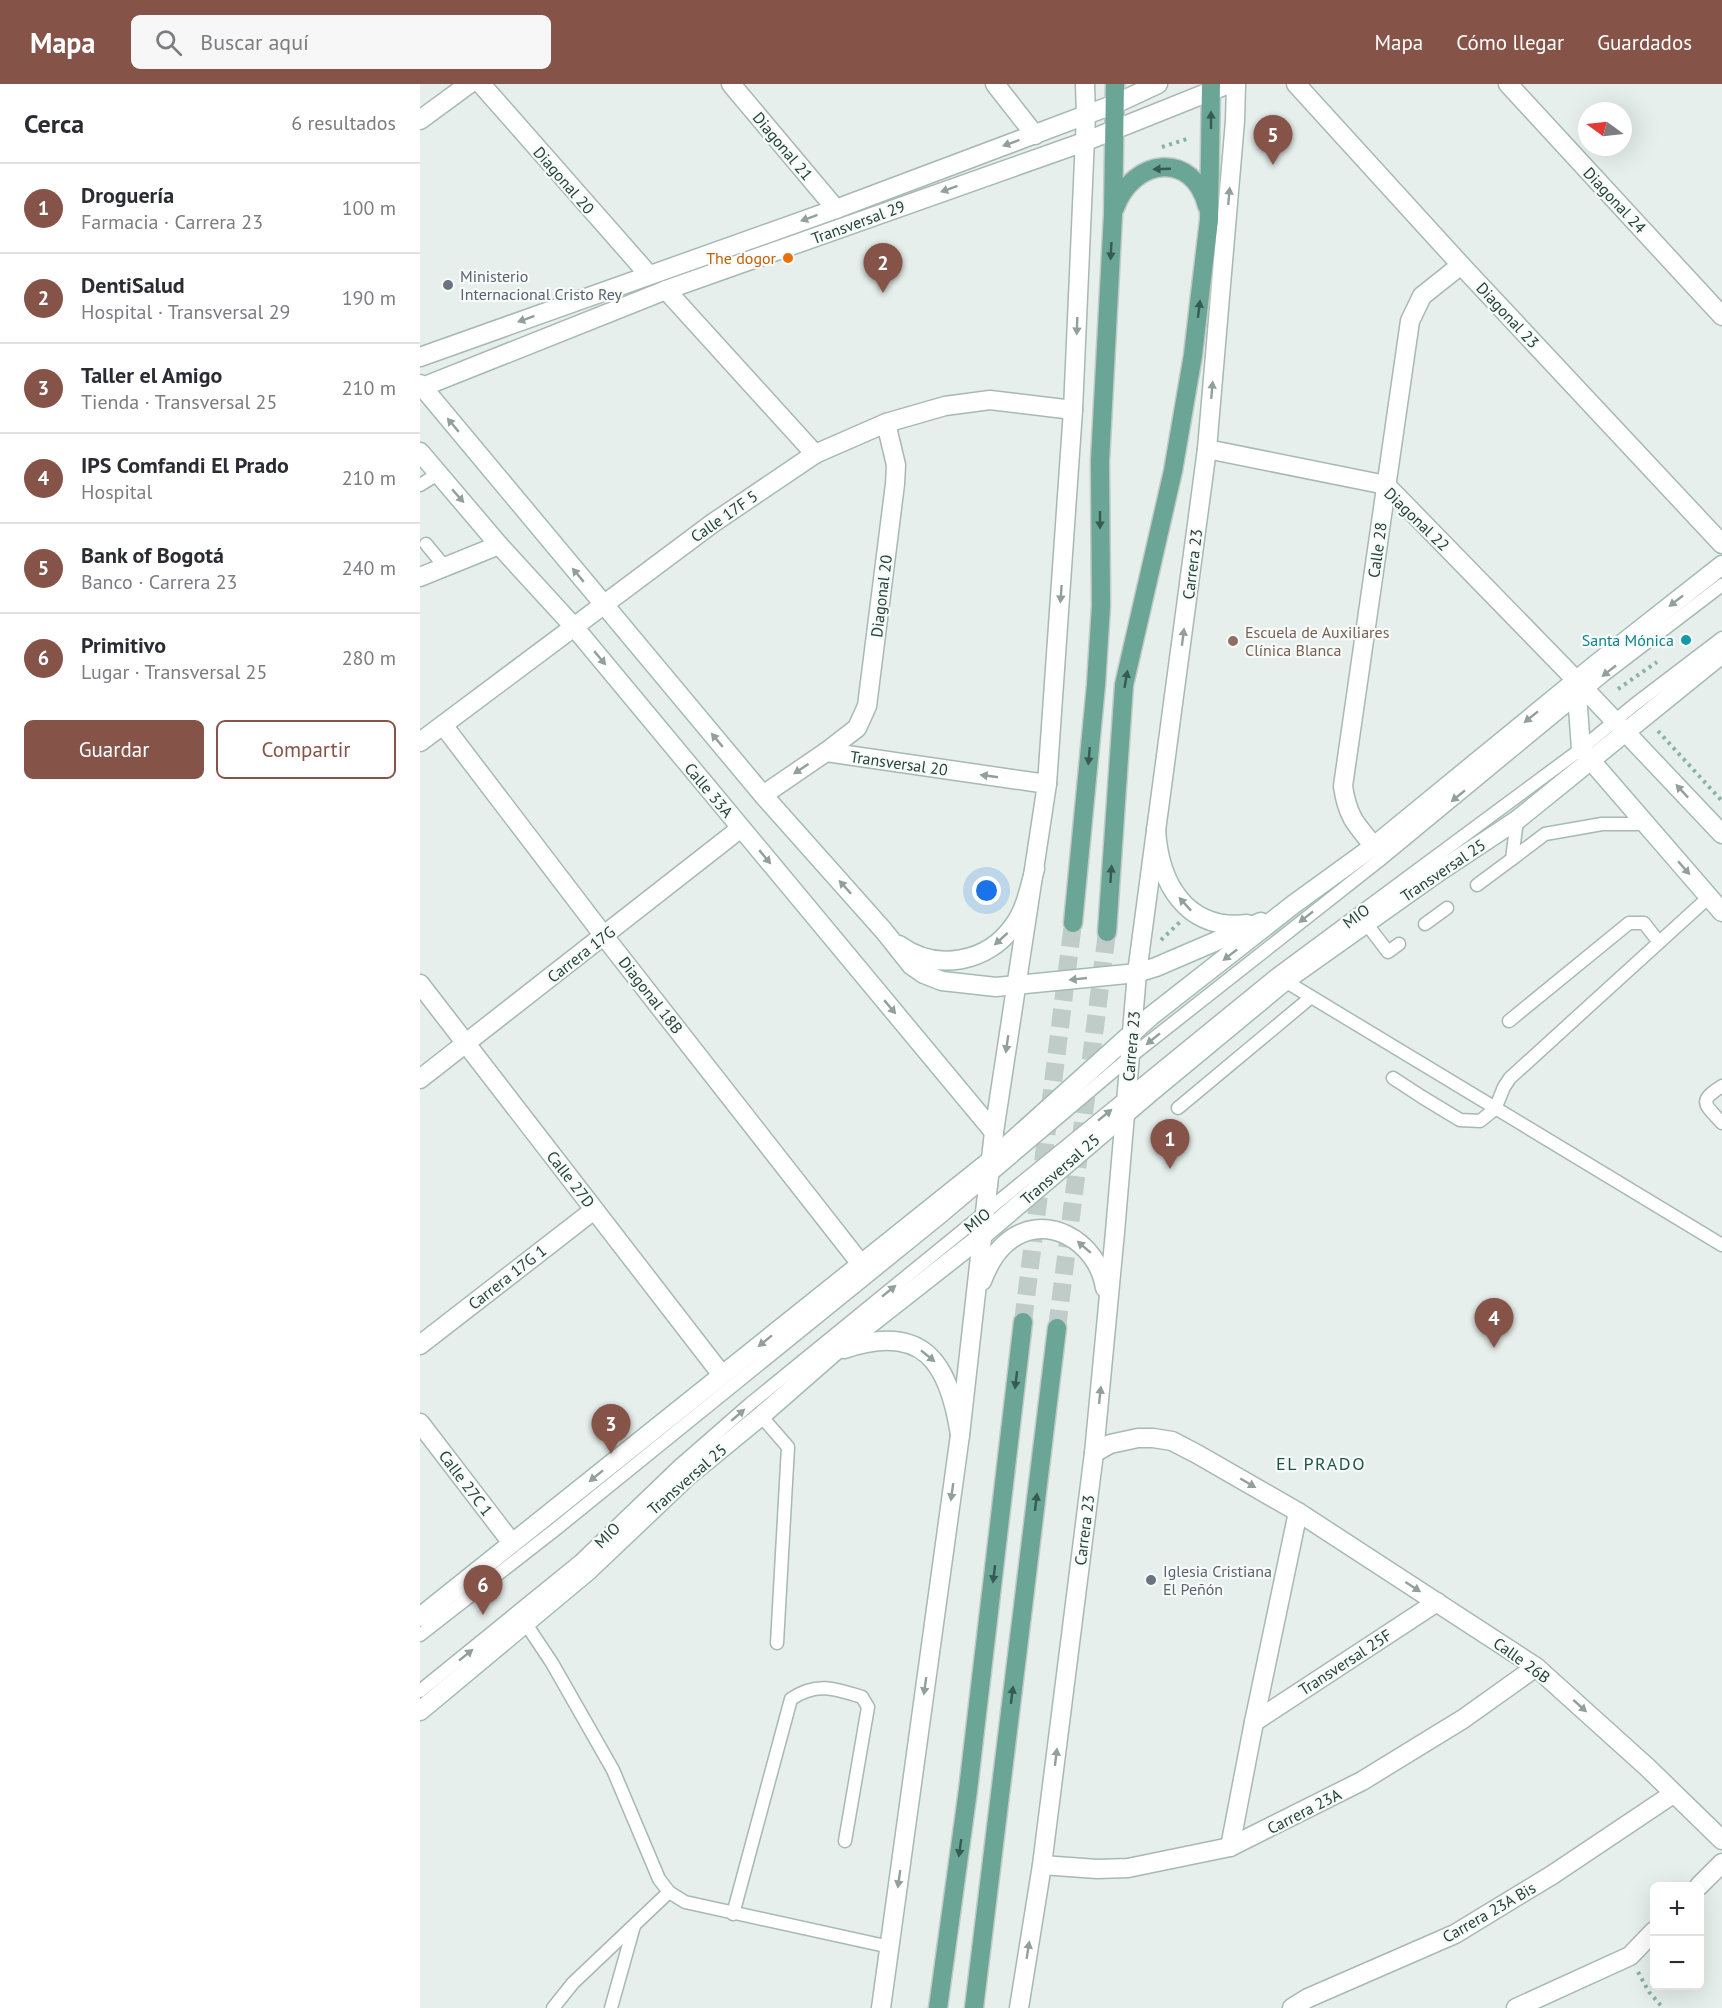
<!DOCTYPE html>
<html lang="es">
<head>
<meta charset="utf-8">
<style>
  :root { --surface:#fff; --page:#f7f7f7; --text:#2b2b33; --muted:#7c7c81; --line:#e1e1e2; --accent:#855347 }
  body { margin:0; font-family:"PT Sans",sans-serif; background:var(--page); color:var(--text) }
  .controls { position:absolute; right:18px; bottom:18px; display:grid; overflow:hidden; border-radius:9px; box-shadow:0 6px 24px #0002 }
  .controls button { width:54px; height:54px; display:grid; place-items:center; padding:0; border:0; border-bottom:2px solid var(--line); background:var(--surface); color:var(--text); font:30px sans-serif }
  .compass { position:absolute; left:1158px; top:18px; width:54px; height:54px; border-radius:50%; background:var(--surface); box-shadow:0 6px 24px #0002; rotate:285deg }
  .you { position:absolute; left:567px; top:807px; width:21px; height:21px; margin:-15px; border:4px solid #fff; border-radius:50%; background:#1a73e8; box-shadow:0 0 0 9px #1a73e833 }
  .badge { display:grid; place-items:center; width:39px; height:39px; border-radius:50%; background:var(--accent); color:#fff; font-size:20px; font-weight:700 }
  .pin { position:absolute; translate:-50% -50px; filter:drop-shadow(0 2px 3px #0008) }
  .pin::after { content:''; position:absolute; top:32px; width:21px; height:18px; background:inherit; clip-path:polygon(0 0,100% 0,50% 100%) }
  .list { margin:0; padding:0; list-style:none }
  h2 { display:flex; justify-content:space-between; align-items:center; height:78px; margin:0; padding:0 24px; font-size:26px }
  h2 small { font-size:20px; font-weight:400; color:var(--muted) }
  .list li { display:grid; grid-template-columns:39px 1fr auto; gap:18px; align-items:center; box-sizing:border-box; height:90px; padding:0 24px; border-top:2px solid var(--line) }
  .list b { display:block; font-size:22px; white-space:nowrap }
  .list p { margin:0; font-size:20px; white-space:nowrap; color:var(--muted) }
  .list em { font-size:20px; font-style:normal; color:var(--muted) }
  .actions { display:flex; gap:12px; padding:18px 24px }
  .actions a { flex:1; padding:14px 0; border:2px solid var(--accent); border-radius:9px; text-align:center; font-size:21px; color:var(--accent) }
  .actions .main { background:var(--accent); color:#fff }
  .icon { flex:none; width:33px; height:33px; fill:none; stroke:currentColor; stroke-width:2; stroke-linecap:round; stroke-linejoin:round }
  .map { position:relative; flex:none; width:1302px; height:1924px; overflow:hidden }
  header { display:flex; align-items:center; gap:36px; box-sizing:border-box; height:84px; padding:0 30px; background:var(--accent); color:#fff }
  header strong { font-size:28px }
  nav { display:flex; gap:33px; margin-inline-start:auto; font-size:21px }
  .search { width:420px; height:54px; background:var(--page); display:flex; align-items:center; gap:15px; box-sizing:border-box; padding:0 21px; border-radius:9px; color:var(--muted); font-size:22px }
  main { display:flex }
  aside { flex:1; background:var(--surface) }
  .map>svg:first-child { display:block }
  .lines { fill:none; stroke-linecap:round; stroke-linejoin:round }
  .primary-tunnel { stroke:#bfccc8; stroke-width:18; stroke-dasharray:18 9; stroke-linecap:butt }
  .service-casing { stroke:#a8b8b2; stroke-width:15 }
  .minor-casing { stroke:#a8b8b2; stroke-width:21 }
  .tertiary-casing { stroke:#a8b8b2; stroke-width:21 }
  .secondary-casing { stroke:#a4bbb3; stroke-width:21 }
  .primary-casing { stroke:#c2cac8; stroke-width:21 }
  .path { stroke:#86b3a5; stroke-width:4; stroke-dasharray:3 4.5; stroke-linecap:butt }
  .service { stroke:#fff; stroke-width:12 }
  .minor { stroke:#fff; stroke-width:18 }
  .tertiary { stroke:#fff; stroke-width:18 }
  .secondary { stroke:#fff; stroke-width:18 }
  .primary { stroke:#6aa596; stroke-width:18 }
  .oneway { fill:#365b51 }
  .oneway2 { fill:#92a09c }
  .food-dot { fill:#e8710a; stroke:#f7fbf9; stroke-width:2 }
  .worship-dot { fill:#6b7280; stroke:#f7fbf9; stroke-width:2 }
  .culture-dot { fill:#0f9aa8; stroke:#f7fbf9; stroke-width:2 }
  .education-dot { fill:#8d6e63; stroke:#f7fbf9; stroke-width:2 }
  .labels { text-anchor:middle; stroke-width:4.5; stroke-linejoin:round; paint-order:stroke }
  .street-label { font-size:16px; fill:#24423a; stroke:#f7fbf9 }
  .food-label { font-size:16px; fill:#c56008; stroke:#f7fbf9; text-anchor:end }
  .worship-label { font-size:16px; fill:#5b616d; stroke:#f7fbf9; text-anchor:start }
  .education-label { font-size:16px; fill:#785e54; stroke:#f7fbf9; text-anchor:start }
  .culture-label { font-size:16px; fill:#0d838f; stroke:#f7fbf9; text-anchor:end }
  .neighbourhood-label { font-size:18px; letter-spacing:1.5px; fill:#1f5548; stroke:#f7fbf9 }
</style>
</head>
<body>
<header>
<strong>Mapa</strong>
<div class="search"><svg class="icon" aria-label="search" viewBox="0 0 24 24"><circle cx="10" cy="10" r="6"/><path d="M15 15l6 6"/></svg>Buscar aquí</div>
<nav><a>Mapa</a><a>Cómo llegar</a><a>Guardados</a></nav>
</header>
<main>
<aside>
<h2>Cerca<small>6 resultados</small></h2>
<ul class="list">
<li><span class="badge">1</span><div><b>Droguería</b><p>Farmacia · Carrera 23</p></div><em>100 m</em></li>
<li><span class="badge">2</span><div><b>DentiSalud</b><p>Hospital · Transversal 29</p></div><em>190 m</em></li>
<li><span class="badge">3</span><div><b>Taller el Amigo</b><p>Tienda · Transversal 25</p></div><em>210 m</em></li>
<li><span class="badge">4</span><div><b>IPS Comfandi El Prado</b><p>Hospital</p></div><em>210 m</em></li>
<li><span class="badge">5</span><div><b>Bank of Bogotá</b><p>Banco · Carrera 23</p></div><em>240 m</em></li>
<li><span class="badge">6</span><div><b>Primitivo</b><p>Lugar · Transversal 25</p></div><em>280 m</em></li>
</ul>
<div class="actions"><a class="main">Guardar</a><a>Compartir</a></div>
</aside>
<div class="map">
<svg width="1302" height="1924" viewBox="0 0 1302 1924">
  <rect width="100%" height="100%" fill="#e6efeb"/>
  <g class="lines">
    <g class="primary-tunnel">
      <path d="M603,1238L653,839"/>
      <path d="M637,1244L687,848"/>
    </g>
    <g class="service-casing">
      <g id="service">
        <path d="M0,401L18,390"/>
        <path d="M6,460L25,483"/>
        <path d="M1092,775L1125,750L1182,740H1225"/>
        <path d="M1057,801L1092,775L1097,736"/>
        <path d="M946,839L968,868L979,860"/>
        <path d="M1005,840L1027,824"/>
        <path d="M865,897L1302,1161"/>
        <path d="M1089,937L1209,839H1224L1238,857"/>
        <path d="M973,994L1002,1013L1040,1036L1060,1037L1075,1025L1084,1003L1090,994L1289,813"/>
        <path d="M1302,1002C1277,1018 1285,1020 1302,1039"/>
        <path d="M758,1024L890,914"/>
        <path d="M341,1332L368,1363L357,1559"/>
        <path d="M106,1540L132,1579L193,1686L239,1795L249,1808L265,1818L470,1863"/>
        <path d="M0,1551L136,1445L521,1133L710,973L961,775L1184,591L1302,501"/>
        <path d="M0,1607L160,1477L259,1382L330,1320L856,891L1161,665L1214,621L1302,554"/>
        <path d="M313,1830L371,1615C396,1598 414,1604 442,1613L448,1623L425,1757"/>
        <path d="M133,1924L153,1899L249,1808"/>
        <path d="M191,1924L214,1842"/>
      </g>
    </g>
    <g class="minor-casing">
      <g id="minor">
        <path d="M61,0L229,191"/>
        <path d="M311,0L416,125"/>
        <path d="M575,0L615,51"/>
        <path d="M876,0L1041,181L1302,460"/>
        <path d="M1088,0L1302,232"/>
        <path d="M0,36L49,0"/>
        <path d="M246,206L395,370"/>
        <path d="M787,365L966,401L1156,596"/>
        <path d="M0,493L79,461"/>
        <path d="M23,641L184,852L441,1180"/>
        <path d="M0,658L293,439L395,370L466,339L525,322L570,316L653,326"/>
        <path d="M406,668L437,644L447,622L475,400L476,381L466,339"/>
        <path d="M343,711L406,668L627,700"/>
        <path d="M954,762C935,740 927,731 923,702L990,237L1002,212L1041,181"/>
        <path d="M0,900L302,1291"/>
        <path d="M0,995L321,744"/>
        <path d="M0,1261L174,1126"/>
        <path d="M0,1339L92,1459"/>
        <path d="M834,1638L1017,1518"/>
        <path d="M810,1763L834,1638L878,1428"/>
        <path d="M622,1781L677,1785L708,1784L810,1763L942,1697L1043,1635L1116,1583"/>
        <path d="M1279,1802L1302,1779"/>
        <path d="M872,1924L888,1914L1035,1850L1132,1791L1253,1710"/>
        <path d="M1096,1924L1210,1872L1234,1847"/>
      </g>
    </g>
    <g class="tertiary-casing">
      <g id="tertiary">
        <path d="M0,273L416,125L695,20L738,0"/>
        <path d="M0,304L246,206L664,58L809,0"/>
        <path d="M562,1197C567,1184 573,1171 584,1161C623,1124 678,1157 685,1204"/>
        <path d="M674,1369L690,1360L718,1354H733L752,1357L777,1370L878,1428L1116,1583L1227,1683L1302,1756"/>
        <path d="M461,1924L540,1351L574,1048L627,700L653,326L666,31L665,0"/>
        <path d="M599,1924L622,1781L674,1369L695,1148L717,889L787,365L815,37L816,0"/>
      </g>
    </g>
    <g class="secondary-casing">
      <g id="secondary">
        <path d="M0,300L343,711L464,847L491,881L504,890L522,897L576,903L717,889L736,883L841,838"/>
        <path d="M0,368L79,461L155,544L574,1048"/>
        <path d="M1156,596L1161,665L1302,828"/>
        <path d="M1156,596L1302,750"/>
        <path d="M736,745C739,799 766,847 827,840"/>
        <path d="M479,861C516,888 568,879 594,841C606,825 609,804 615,785"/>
        <path d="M424,1265C503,1238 529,1278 540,1351"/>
        <path d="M0,1533L571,1076L731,932L874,820L954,762L1175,581L1302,481"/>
        <path d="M0,1627L168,1487L268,1392L341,1332L413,1269L562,1152L731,1008L865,897L1020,787L1097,736L1302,570"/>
      </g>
    </g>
    <g class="primary-casing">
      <g id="primary">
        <path d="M695,124C713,74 773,66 787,122"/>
        <path d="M653,839L676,601L681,522L680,377L693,131L695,0"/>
        <path d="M687,848L704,601L753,387L773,271L780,211L789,136L791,0"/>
        <path d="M518,1924L548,1706L603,1238"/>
        <path d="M554,1924L637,1244"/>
      </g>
    </g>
    <g class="path">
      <path d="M742,63L770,54"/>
      <path d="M1198,605L1237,578"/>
      <path d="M1238,647L1302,717"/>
      <path d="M741,856L760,838"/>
      <path d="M1218,1888L1229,1908L1243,1924"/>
    </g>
    <use href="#service" class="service"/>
    <use href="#minor" class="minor"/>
    <use href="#tertiary" class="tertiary"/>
    <use href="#secondary" class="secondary"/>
    <use href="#primary" class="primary"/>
  </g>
  <defs><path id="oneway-solid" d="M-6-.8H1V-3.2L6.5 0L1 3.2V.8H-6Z" transform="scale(1.5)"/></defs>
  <g class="oneway">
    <use href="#oneway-solid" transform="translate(791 36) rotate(-90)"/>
    <use href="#oneway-solid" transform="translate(742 85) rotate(178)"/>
    <use href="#oneway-solid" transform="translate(691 167) rotate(93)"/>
    <use href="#oneway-solid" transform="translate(779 225) rotate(-83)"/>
    <use href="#oneway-solid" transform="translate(680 436) rotate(90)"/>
    <use href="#oneway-solid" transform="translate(706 595) rotate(-80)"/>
    <use href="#oneway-solid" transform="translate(669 672) rotate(95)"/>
    <use href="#oneway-solid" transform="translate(691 790) rotate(-86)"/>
    <use href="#oneway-solid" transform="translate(596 1296) rotate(97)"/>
    <use href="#oneway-solid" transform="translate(616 1418) rotate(-83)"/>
    <use href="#oneway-solid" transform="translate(574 1490) rotate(97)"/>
    <use href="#oneway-solid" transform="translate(592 1611) rotate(-83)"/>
    <use href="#oneway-solid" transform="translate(540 1764) rotate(98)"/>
  </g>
  <g class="oneway2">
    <use href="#oneway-solid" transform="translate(591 59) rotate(160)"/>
    <use href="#oneway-solid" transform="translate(529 105) rotate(160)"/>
    <use href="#oneway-solid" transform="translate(809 112) rotate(-85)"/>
    <use href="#oneway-solid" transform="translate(389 134) rotate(160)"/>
    <use href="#oneway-solid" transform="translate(106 235) rotate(160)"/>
    <use href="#oneway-solid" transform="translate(657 242) rotate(92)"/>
    <use href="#oneway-solid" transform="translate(792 306) rotate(-85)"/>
    <use href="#oneway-solid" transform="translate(33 341) rotate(-130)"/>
    <use href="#oneway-solid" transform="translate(38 412) rotate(49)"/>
    <use href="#oneway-solid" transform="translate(158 491) rotate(-130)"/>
    <use href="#oneway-solid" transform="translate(641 510) rotate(94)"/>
    <use href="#oneway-solid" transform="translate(1256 517) rotate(142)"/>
    <use href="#oneway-solid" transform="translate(763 553) rotate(-83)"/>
    <use href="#oneway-solid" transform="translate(180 574) rotate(50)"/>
    <use href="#oneway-solid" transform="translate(1189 587) rotate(142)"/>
    <use href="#oneway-solid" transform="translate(1111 633) rotate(141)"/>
    <use href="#oneway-solid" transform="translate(297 656) rotate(-130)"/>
    <use href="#oneway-solid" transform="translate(381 685) rotate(147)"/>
    <use href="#oneway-solid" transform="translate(569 692) rotate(-172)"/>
    <use href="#oneway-solid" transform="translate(1262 707) rotate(-133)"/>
    <use href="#oneway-solid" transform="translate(1038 712) rotate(141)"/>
    <use href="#oneway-solid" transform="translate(345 773) rotate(50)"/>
    <use href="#oneway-solid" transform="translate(1264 784) rotate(49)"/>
    <use href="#oneway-solid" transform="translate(425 803) rotate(-132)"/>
    <use href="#oneway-solid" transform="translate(765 820) rotate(-133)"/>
    <use href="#oneway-solid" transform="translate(886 833) rotate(142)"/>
    <use href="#oneway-solid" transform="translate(581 855) rotate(138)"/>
    <use href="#oneway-solid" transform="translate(810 871) rotate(142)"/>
    <use href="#oneway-solid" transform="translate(658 895) rotate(174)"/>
    <use href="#oneway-solid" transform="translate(470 923) rotate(50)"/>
    <use href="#oneway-solid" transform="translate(733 955) rotate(141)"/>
    <use href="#oneway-solid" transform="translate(587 960) rotate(98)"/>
    <use href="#oneway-solid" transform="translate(685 1031) rotate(-39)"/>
    <use href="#oneway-solid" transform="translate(664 1163) rotate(-139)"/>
    <use href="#oneway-solid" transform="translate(469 1207) rotate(-39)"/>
    <use href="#oneway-solid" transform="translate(345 1257) rotate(141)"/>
    <use href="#oneway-solid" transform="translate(508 1272) rotate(39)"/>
    <use href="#oneway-solid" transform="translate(680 1311) rotate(-84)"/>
    <use href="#oneway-solid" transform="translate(318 1331) rotate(-41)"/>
    <use href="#oneway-solid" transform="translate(176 1392) rotate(141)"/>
    <use href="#oneway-solid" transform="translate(828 1399) rotate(30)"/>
    <use href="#oneway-solid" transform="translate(532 1408) rotate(98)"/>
    <use href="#oneway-solid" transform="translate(993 1503) rotate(33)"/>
    <use href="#oneway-solid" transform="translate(46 1571) rotate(-39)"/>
    <use href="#oneway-solid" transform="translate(505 1602) rotate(98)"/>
    <use href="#oneway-solid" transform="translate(1160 1622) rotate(42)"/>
    <use href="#oneway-solid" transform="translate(636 1673) rotate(-83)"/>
    <use href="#oneway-solid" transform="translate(479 1795) rotate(98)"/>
    <use href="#oneway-solid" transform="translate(608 1866) rotate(-81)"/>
  </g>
  <circle class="food-dot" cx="368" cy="174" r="6"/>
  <g class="worship-dot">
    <circle cx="28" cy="201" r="6"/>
    <circle cx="731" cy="1496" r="6"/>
  </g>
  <circle class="culture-dot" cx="1266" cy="556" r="6"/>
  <circle class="education-dot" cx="813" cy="557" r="6"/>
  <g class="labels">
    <g class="street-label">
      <text transform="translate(363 62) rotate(50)" y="6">Diagonal 21</text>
      <text transform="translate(144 96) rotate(49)" y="6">Diagonal 20</text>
      <text transform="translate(1195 116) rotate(47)" y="6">Diagonal 24</text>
      <text transform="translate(438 138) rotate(-20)" y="6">Transversal 29</text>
      <text transform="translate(1088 231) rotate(47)" y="6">Diagonal 23</text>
      <text transform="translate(304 432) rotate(-35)" y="6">Calle 17F 5</text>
      <text transform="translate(997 435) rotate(44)" y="6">Diagonal 22</text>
      <text transform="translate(957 466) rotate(-82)" y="6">Calle 28</text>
      <text transform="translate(772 480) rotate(-83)" y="6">Carrera 23</text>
      <text transform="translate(461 512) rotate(-83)" y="6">Diagonal 20</text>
      <text transform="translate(479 679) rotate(8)" y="6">Transversal 20</text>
      <text transform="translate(289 706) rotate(50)" y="6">Calle 33A</text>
      <text transform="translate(1023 786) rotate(-34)" y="6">Transversal 25</text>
      <text transform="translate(936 832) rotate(-37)" y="6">MIO</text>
      <text transform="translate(161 870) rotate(-38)" y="6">Carrera 17G</text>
      <text transform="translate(231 911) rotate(52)" y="6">Diagonal 18B</text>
      <text transform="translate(711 962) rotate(-85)" y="6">Carrera 23</text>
      <text transform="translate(640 1085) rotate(-41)" y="6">Transversal 25</text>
      <text transform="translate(151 1095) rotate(52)" y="6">Calle 27D</text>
      <text transform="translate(557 1136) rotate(-39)" y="6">MIO</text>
      <text transform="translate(87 1193) rotate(-38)" y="6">Carrera 17G 1</text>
      <text transform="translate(267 1395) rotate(-41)" y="6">Transversal 25</text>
      <text transform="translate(46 1399) rotate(53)" y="6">Calle 27C 1</text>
      <text transform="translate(664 1446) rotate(-83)" y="6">Carrera 23</text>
      <text transform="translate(187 1451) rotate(-45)" y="6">MIO</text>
      <text transform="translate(1102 1576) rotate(36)" y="6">Calle 26B</text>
      <text transform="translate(925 1578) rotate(-33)" y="6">Transversal 25F</text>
      <text transform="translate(884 1727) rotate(-27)" y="6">Carrera 23A</text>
      <text transform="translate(1069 1828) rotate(-30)" y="6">Carrera 23A Bis</text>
    </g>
    <g class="food-label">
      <text x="356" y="180">The dogor</text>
    </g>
    <g class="worship-label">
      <text x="40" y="198">Ministerio<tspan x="40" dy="18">Internacional Cristo Rey</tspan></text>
      <text x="743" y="1493">Iglesia Cristiana<tspan x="743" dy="18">El Peñón</tspan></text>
    </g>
    <g class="education-label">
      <text x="825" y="554">Escuela de Auxiliares<tspan x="825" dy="18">Clínica Blanca</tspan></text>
    </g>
    <g class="culture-label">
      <text x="1254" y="562">Santa Mónica</text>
    </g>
    <g class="neighbourhood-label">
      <text x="901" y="1386">EL PRADO</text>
    </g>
  </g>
</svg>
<div class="controls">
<button>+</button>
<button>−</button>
</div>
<svg class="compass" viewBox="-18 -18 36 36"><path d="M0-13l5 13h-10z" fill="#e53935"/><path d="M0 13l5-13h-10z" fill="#7c7c81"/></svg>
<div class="you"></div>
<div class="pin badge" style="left:750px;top:1085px">1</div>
<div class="pin badge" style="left:463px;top:209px">2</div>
<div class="pin badge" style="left:191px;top:1370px">3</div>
<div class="pin badge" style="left:1074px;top:1264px">4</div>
<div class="pin badge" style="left:853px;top:81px">5</div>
<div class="pin badge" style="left:63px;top:1531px">6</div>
</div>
</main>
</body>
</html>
